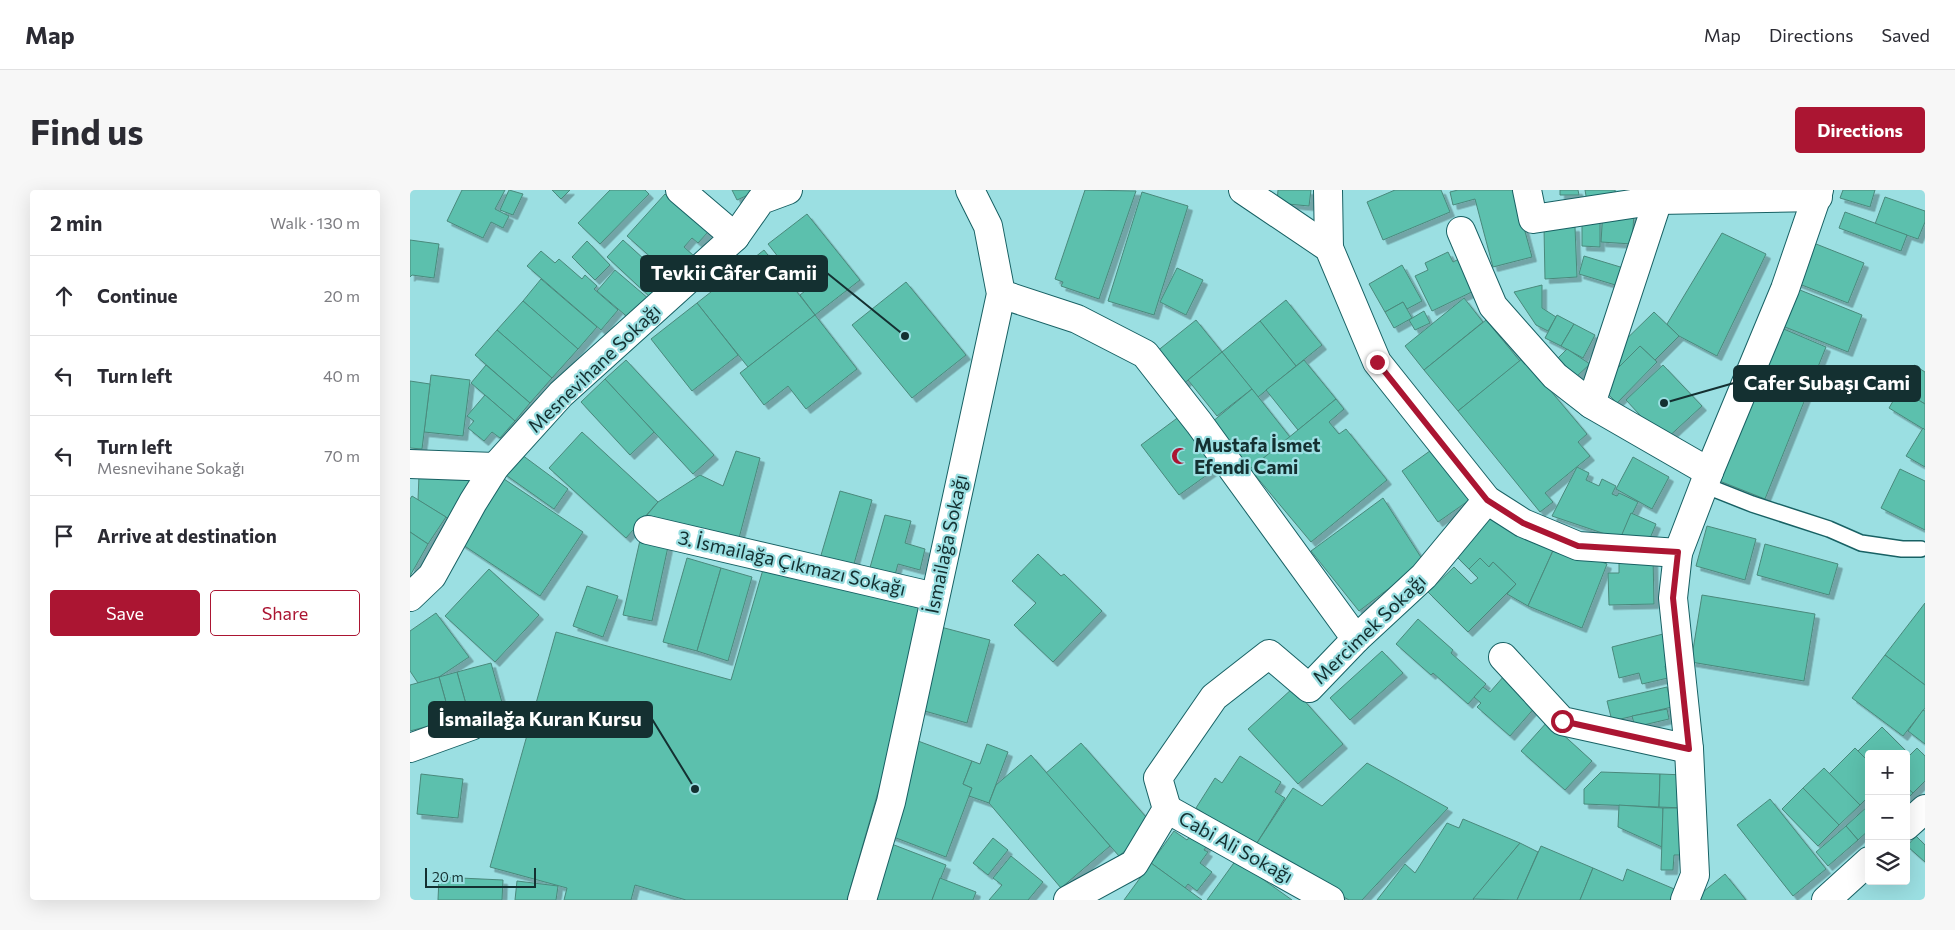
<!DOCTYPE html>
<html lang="en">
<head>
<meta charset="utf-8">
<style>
  :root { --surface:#fff; --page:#f7f7f7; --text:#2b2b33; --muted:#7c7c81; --line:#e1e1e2; --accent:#ab1532 }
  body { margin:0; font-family:Commissioner,sans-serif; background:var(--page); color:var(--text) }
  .controls { position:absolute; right:15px; bottom:15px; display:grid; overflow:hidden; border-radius:5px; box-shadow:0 5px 20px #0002 }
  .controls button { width:45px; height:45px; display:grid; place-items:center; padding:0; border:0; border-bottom:1px solid var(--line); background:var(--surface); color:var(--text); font:25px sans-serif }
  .scale { position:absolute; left:15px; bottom:12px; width:111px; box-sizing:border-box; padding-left:5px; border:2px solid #143031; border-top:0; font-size:14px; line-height:18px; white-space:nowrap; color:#143031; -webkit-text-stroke:4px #9bdfe2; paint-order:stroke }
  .stop { position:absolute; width:15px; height:15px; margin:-11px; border:4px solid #ab1532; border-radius:50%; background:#fff }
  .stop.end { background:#ab1532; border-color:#fff; box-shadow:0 1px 5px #0008 }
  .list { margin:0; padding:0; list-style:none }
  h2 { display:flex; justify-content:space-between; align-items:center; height:65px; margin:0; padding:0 20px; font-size:21px }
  h2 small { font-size:16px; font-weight:400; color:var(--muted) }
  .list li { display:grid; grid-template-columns:32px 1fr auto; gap:15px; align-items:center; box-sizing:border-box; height:80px; padding:0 20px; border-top:1px solid var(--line) }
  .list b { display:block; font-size:19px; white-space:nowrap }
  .list p { margin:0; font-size:16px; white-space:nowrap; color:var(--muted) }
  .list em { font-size:16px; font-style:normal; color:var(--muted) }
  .actions { display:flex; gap:10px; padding:15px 20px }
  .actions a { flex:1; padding:11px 0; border:1px solid var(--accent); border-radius:5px; text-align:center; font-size:18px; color:var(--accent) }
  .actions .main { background:var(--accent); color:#fff }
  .icon { flex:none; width:28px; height:28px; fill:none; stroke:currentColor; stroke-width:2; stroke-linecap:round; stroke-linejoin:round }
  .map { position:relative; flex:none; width:1515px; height:710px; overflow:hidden; border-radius:5px }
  header { display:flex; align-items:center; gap:30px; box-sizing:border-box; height:70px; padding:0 25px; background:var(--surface); border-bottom:1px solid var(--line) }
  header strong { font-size:24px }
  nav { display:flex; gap:28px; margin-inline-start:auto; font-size:18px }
  .intro { display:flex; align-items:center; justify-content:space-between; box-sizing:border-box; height:120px; padding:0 30px }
  h1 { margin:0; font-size:35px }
  .button { padding:12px 22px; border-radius:5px; background:var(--accent); color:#fff; font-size:18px; font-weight:700 }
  main { display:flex; gap:30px; padding:0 30px }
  aside { flex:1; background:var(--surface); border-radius:5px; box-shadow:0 5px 20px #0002 }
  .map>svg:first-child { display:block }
  .building { fill:#5cc0ad; stroke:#4a897c; filter:url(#shadow) }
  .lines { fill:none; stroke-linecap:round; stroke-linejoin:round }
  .lane-casing { stroke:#186164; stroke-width:18 }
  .street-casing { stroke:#186164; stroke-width:30 }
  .lane { stroke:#fff; stroke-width:15 }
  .street { stroke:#fff; stroke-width:28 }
  .route { stroke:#ab1532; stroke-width:6 }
  .labels { text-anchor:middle; stroke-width:4.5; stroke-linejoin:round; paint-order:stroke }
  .street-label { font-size:19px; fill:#143031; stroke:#9bdfe2 }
  .poi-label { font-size:19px; font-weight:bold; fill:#143031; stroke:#9bdfe2; text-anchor:start }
  .leader { fill:none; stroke:#143031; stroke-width:2 }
  .callout-dot { fill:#143031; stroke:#9bdfe2; stroke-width:2 }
  .callout { fill:#143031; stroke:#143031; stroke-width:2 }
  .callout-label { font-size:20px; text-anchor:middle; font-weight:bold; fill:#fff }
</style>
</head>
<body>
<header>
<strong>Map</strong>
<nav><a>Map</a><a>Directions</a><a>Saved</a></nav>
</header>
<div class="intro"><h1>Find us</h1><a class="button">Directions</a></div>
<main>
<aside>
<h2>2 min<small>Walk · 130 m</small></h2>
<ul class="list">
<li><svg class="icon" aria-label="ahead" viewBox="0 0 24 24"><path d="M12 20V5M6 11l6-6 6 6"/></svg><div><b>Continue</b></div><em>20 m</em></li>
<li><svg class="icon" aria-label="left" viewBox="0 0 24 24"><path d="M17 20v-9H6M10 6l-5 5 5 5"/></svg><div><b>Turn left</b></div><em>40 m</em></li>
<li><svg class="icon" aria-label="left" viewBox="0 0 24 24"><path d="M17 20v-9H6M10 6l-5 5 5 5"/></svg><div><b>Turn left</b><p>Mesnevihane Sokağı</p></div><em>70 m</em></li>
<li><svg class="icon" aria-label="arrive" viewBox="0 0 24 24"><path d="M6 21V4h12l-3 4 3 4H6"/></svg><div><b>Arrive at destination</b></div></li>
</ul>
<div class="actions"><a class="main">Save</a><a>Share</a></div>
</aside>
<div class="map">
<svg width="1515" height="710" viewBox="0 0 1515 710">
  <defs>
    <filter id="shadow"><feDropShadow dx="4.5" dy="4.5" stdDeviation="0" flood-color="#0004"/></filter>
  </defs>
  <rect width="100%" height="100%" fill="#9bdfe2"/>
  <g class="building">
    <path d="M52,0H95L85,19L99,26L93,38L81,32L73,48L37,31Z"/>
    <path d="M99,0L113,4L103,25L90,20Z"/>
    <path d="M142,0H160L151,9Z"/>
    <path d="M200,0H235L239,4L190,54L168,33Z"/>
    <path d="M322,0H349L327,10Z"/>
    <path d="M675,0L726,1L689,109L651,96L653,92L645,89Z"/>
    <path d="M868,0H901L899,16L867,13Z"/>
    <path d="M985,0H1031L1040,22L973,50L957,12Z"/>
    <path d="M1048,0H1111L1113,34L1122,67L1083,77L1065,9L1043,15L1040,2Z"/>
    <path d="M1150,0H1168L1169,5H1150Z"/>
    <path d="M1175,0H1205L1207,11L1178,17Z"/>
    <path d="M1433,0H1465L1460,17L1430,8Z"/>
    <path d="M732,2L778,16L744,125L698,111Z"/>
    <path d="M255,4L298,42L288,53L282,48L274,57L284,66L264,88L217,46Z"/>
    <path d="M1475,7L1515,21V32L1508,49L1465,34Z"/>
    <path d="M1193,20L1224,23L1222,54L1191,52Z"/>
    <path d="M1435,22L1497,45L1491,61L1429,38Z"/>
    <path d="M397,24L450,90L405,125L390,105L395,101L358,54Z"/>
    <path d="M1172,24L1190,25V57L1172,56Z"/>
    <path d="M1165,37L1167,87L1135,89L1134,38Z"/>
    <path d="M1312,43L1356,64L1307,166L1269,146L1257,134Z"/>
    <path d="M0,50L29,54L24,88L2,85L0,87Z"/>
    <path d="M213,50L256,89L240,107L197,67Z"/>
    <path d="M1396,50L1454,73L1438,113L1379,90Z"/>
    <path d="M177,51L200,75L185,90L162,67Z"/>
    <path d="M354,60L405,125L338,177L287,113Z"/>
    <path d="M131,61L145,73L149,69L172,89L175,85L187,96L184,99L208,120L191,140L117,76Z"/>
    <path d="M1038,62L1043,72L1051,68L1066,100L1022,121L1005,86L1018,80L1015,73Z"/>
    <path d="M1174,66L1217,79L1212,97L1169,84Z"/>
    <path d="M992,75L1012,111L997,119L993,112L975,122L959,94Z"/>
    <path d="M767,78L793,90L776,125L750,112Z"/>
    <path d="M205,80L239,109L221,130L187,101Z"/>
    <path d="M131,89L187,137L168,159L113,111Z"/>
    <path d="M496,92L556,165L502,208L442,135Z"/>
    <path d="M1132,95V118L1146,127L1138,141L1126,135L1104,102Z"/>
    <path d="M1385,98L1452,125L1438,162L1370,135Z"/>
    <path d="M1054,108L1073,132L1014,180L995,156Z"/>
    <path d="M876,110L912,155L886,176L850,131Z"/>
    <path d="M113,111L168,159L142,188L87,140Z"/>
    <path d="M993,112L1002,128L984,138L975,122Z"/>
    <path d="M287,113L328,165L282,201L241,149Z"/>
    <path d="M1014,121L1020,133L1005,140L999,130Z"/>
    <path d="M1244,122L1269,146L1245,170L1230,156L1210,176L1200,165Z"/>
    <path d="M405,125L447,179L396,219L378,196L354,215L330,183Z"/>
    <path d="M1147,125L1164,134L1151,156L1135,148Z"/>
    <path d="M786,130L812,162L772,195L746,162Z"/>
    <path d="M1076,130L1110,171L1048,221L1014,180Z"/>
    <path d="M850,131L886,176L848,207L812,162Z"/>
    <path d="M1164,134L1185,145L1173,168L1151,156Z"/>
    <path d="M1369,137L1416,157L1355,309L1307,290Z"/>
    <path d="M87,140L142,188L120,213L65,165Z"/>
    <path d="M1230,156L1247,172L1207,213L1190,196Z"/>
    <path d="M1157,159L1180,174L1166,187L1148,168Z"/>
    <path d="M812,162L842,199L807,226L778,190Z"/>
    <path d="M1113,168L1177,244L1168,252L1180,266L1135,303L1143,312L1130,322L1048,221Z"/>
    <path d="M216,170L304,265L283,284L195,189Z"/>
    <path d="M894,170L926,209L888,240L856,200Z"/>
    <path d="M76,175L120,213L105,231L61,193Z"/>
    <path d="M1253,175L1292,216L1254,251L1216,210Z"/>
    <path d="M1504,175L1515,182V214L1490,199Z"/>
    <path d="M21,185L60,190L53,246L14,242Z"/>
    <path d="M195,189L244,242L220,265L171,212Z"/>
    <path d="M0,191L20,194L12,259L0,258Z"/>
    <path d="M842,199L880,247L840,279L802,232Z"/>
    <path d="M1490,199L1515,214V240L1479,218Z"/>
    <path d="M75,205L105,231L90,248L82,242L74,251L58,238L64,231L57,226Z"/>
    <path d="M926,209L934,219L919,232L929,244L936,239L977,290L901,352L840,279Z"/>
    <path d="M770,226L808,277L769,305L731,255Z"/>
    <path d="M1513,238L1515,240V277L1496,266Z"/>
    <path d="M172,242L248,312L216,348L139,278Z"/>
    <path d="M1024,258L1061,309L1028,332L992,281Z"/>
    <path d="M326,261L350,268L328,352L237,325L248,312L290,285L313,296Z"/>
    <path d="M108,262L158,299L144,319L93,283Z"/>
    <path d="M1223,267L1259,287L1242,319L1206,299Z"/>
    <path d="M1167,277L1179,283L1176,290L1189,296L1192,289L1206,296L1202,304L1207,306L1209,303L1228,312L1210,349L1142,326Z"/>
    <path d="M1490,279L1515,291V340L1471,318Z"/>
    <path d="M9,285L59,287L60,294L39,329L8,310Z"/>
    <path d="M94,289L173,342L130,406L50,353Z"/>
    <path d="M430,301L462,310L442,381L409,372Z"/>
    <path d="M2,306L36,327L18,354L0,342V309Z"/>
    <path d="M973,308L1014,372L949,421L901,361Z"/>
    <path d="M1081,322L1146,354L1118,416L1097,404L1106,394L1083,372L1079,377L1070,368L1059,379L1046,366Z"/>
    <path d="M1221,323L1246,334L1236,358L1210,349Z"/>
    <path d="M475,325L501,331L495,353L515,359L510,380L488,374L484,389L459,381Z"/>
    <path d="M1297,336L1346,349L1335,390L1286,376Z"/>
    <path d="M0,342L18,354L0,386Z"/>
    <path d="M231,346L259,352L242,431L213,425Z"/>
    <path d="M1146,354L1197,374L1172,438L1118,416Z"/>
    <path d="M1355,354L1428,374L1419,405L1347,385Z"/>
    <path d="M628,364L651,386L654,384L692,421L643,472L604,435L626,413L602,391Z"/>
    <path d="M1243,366L1244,414L1199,415L1198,383H1209V367Z"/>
    <path d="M277,368L311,378L287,461L253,452Z"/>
    <path d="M1070,368L1079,377L1083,372L1106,394L1058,442L1018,402L1044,377L1061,394L1068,388L1059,379Z"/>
    <path d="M354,376L520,421L437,710H276L225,695L221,710H154L157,698L80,677L146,442L321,490Z"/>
    <path d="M311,378L342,387L318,471L287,461Z"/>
    <path d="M79,379L129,425L85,472L35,426Z"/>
    <path d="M177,396L208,406L193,447L163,436Z"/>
    <path d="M1292,405L1405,424L1394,491L1281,472Z"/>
    <path d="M1515,413V495L1475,465Z"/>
    <path d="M26,423L59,467L29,487L8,493L0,481V441Z"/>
    <path d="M1008,429L1043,460L1041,463L1076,494L1058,514L1023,483L1021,485L986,454Z"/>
    <path d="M527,436L580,450L557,533L504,518Z"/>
    <path d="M1253,444L1261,475L1255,476L1258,488L1232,494L1229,483L1209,488L1202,457Z"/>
    <path d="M972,461L993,483L940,530L920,508Z"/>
    <path d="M1475,465L1515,495V518L1493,546L1442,508Z"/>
    <path d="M81,473L93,516L59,525L47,482Z"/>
    <path d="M47,482L59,525L41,530L29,487Z"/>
    <path d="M1094,486L1127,515L1100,546L1067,517L1071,513L1064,507L1073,497L1080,502Z"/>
    <path d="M29,487L41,530L0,541V495Z"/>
    <path d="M1257,497L1262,517L1202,531L1197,511Z"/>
    <path d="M883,498L933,554L888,594L838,539Z"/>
    <path d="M1257,519L1259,529L1225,537L1222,526Z"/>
    <path d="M1513,520L1515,521V554L1498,541Z"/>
    <path d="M1138,531L1182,571L1155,600L1111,561Z"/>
    <path d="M1472,537L1500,565L1496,569V564H1459V572L1448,561Z"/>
    <path d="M508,551L562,571L553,594L562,598L536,667L473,643Z"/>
    <path d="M671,553L744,636L709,666L636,583Z"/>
    <path d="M577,554L598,562L579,613L559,606L562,598L553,594L562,571L570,574Z"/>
    <path d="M1445,558L1459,572V606L1450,615L1419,584Z"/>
    <path d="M1507,558L1515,566V591L1503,603L1496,597V569Z"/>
    <path d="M621,565L700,656L651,698L579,613L586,595Z"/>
    <path d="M830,566L871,592L865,602L875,608L845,656L786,618L805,588L812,593Z"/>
    <path d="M957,573L1038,618L952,710H939L845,656L883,598L912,616Z"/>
    <path d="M1414,578L1450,615L1429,635L1393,598Z"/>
    <path d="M1191,582L1250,584L1249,617L1174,614V599Z"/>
    <path d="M11,584L53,589L48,628L7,624Z"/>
    <path d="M1250,584L1275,585L1274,618L1249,617Z"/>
    <path d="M1496,597L1503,603L1496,610Z"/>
    <path d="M1393,598L1429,635L1408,656L1372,619Z"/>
    <path d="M1360,609L1416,679L1383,706L1327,635Z"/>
    <path d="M1209,615L1253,618L1252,657L1208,637Z"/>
    <path d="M1459,615V640L1448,650L1436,636Z"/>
    <path d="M1253,618H1274L1272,665H1264L1263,680H1251Z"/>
    <path d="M1053,629L1110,653L1063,710H967L995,674L1005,683L1037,633L1049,638Z"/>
    <path d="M1436,636L1448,650L1418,676L1406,662Z"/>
    <path d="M764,641L777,650L782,644L798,654L794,660L798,662L790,673L802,682L787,701L778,694L775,698L741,673Z"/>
    <path d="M1506,646L1515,655V672L1497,656Z"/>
    <path d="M583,648L598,660L578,685L563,673Z"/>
    <path d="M479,653L536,675L522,710H456Z"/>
    <path d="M1110,653L1128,662L1107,710L1063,709Z"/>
    <path d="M1131,656L1183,678L1170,710H1107Z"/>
    <path d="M601,666L633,692L618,710H579L592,695L583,688Z"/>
    <path d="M826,670L882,710H797Z"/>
    <path d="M741,673L792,710H714Z"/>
    <path d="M1183,678L1213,691L1217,679L1269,701L1265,710H1170Z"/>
    <path d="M1315,684L1336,710H1291L1288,706Z"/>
    <path d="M29,687L93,690L92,710H28Z"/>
    <path d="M530,688L566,702L563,710H522Z"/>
    <path d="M107,691L148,696L146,710H105Z"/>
  </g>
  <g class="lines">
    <g class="lane-casing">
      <path id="lane" d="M1294,295L1342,314L1419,339L1451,353L1492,359H1511"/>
    </g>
    <g class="street-casing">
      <g id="street">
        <path d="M270,0L325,47"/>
        <path d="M833,0L919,58L967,172L1077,310L1113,333L1168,356L1268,363"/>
        <path d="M918,0L919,58"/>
        <path d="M1117,0L1123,29L1248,10L1408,7"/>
        <path d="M1051,41L1083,116L1145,186L1181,214L1299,282"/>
        <path d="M591,104L667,129L735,164L789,233L946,449"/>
        <path d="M1181,214L1248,10"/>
        <path d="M0,274L85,277"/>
        <path d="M238,340L525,407"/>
        <path d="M0,407L22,386L63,312L85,277L151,204L325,47L351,10L378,0"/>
        <path d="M1093,467L1152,531L1279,559"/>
        <path d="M0,558L61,536"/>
        <path d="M757,619L920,710"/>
        <path d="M1496,636L1515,619"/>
        <path d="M452,710L481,612L591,104L578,36L560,0"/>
        <path d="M658,710L724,674L757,619L748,588L804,507L859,464L899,498L946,449L1014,386L1077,310"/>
        <path d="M1275,710L1285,685L1279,559L1263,408L1268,363L1299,282L1375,99L1409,0"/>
        <path d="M1416,710L1459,671"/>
      </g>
    </g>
    <use href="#lane" class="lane"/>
    <use href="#street" class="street"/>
  </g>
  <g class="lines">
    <path class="route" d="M967,172L1077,310L1113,333L1168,356L1268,362L1263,408L1279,559L1152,531"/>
  </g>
  <defs>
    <g id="mosque-bare" transform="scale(1.35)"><path d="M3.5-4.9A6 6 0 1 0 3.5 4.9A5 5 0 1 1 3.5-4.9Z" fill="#ab1532" stroke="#9bdfe2" stroke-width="2.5" paint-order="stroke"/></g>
  </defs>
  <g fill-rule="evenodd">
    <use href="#mosque-bare" x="770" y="266"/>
  </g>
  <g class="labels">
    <g class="street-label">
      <text transform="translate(184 178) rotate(-44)" y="7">Mesnevihane Sokağı</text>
      <text transform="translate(536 354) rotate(-78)" y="7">İsmailağa Sokağı</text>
      <text transform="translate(382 373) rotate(13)" y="7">3. İsmailağa Çıkmazı Sokağı</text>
      <text transform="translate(959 439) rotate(-44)" y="7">Mercimek Sokağı</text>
      <text transform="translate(826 657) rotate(29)" y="7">Cabi Ali Sokağı</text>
    </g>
    <g class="poi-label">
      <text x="784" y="262">Mustafa İsmet<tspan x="784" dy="22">Efendi Cami</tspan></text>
    </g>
  </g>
  <path class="leader" d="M495 146L417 83M1254 213L1324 193M285 599L242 529"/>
  <g class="callout-dot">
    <circle cx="495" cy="146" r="5"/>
    <circle cx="1254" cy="213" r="5"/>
    <circle cx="285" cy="599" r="5"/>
  </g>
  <g class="callout">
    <rect x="231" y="66" width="186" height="35" rx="5"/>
    <rect x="1324" y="176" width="186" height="35" rx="5"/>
    <rect x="19" y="512" width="223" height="35" rx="5"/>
  </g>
  <g class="callout-label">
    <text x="324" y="90">Tevkii Câfer Camii</text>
    <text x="1417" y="200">Cafer Subaşı Cami</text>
    <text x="130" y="536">İsmailağa Kuran Kursu</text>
  </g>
</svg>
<div class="controls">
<button>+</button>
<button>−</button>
<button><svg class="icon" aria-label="layers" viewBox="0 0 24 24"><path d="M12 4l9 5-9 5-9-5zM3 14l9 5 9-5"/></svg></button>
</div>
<div class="scale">20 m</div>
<div class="stop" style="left:1152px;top:531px"></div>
<div class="stop end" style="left:967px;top:172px"></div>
</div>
</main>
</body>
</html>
